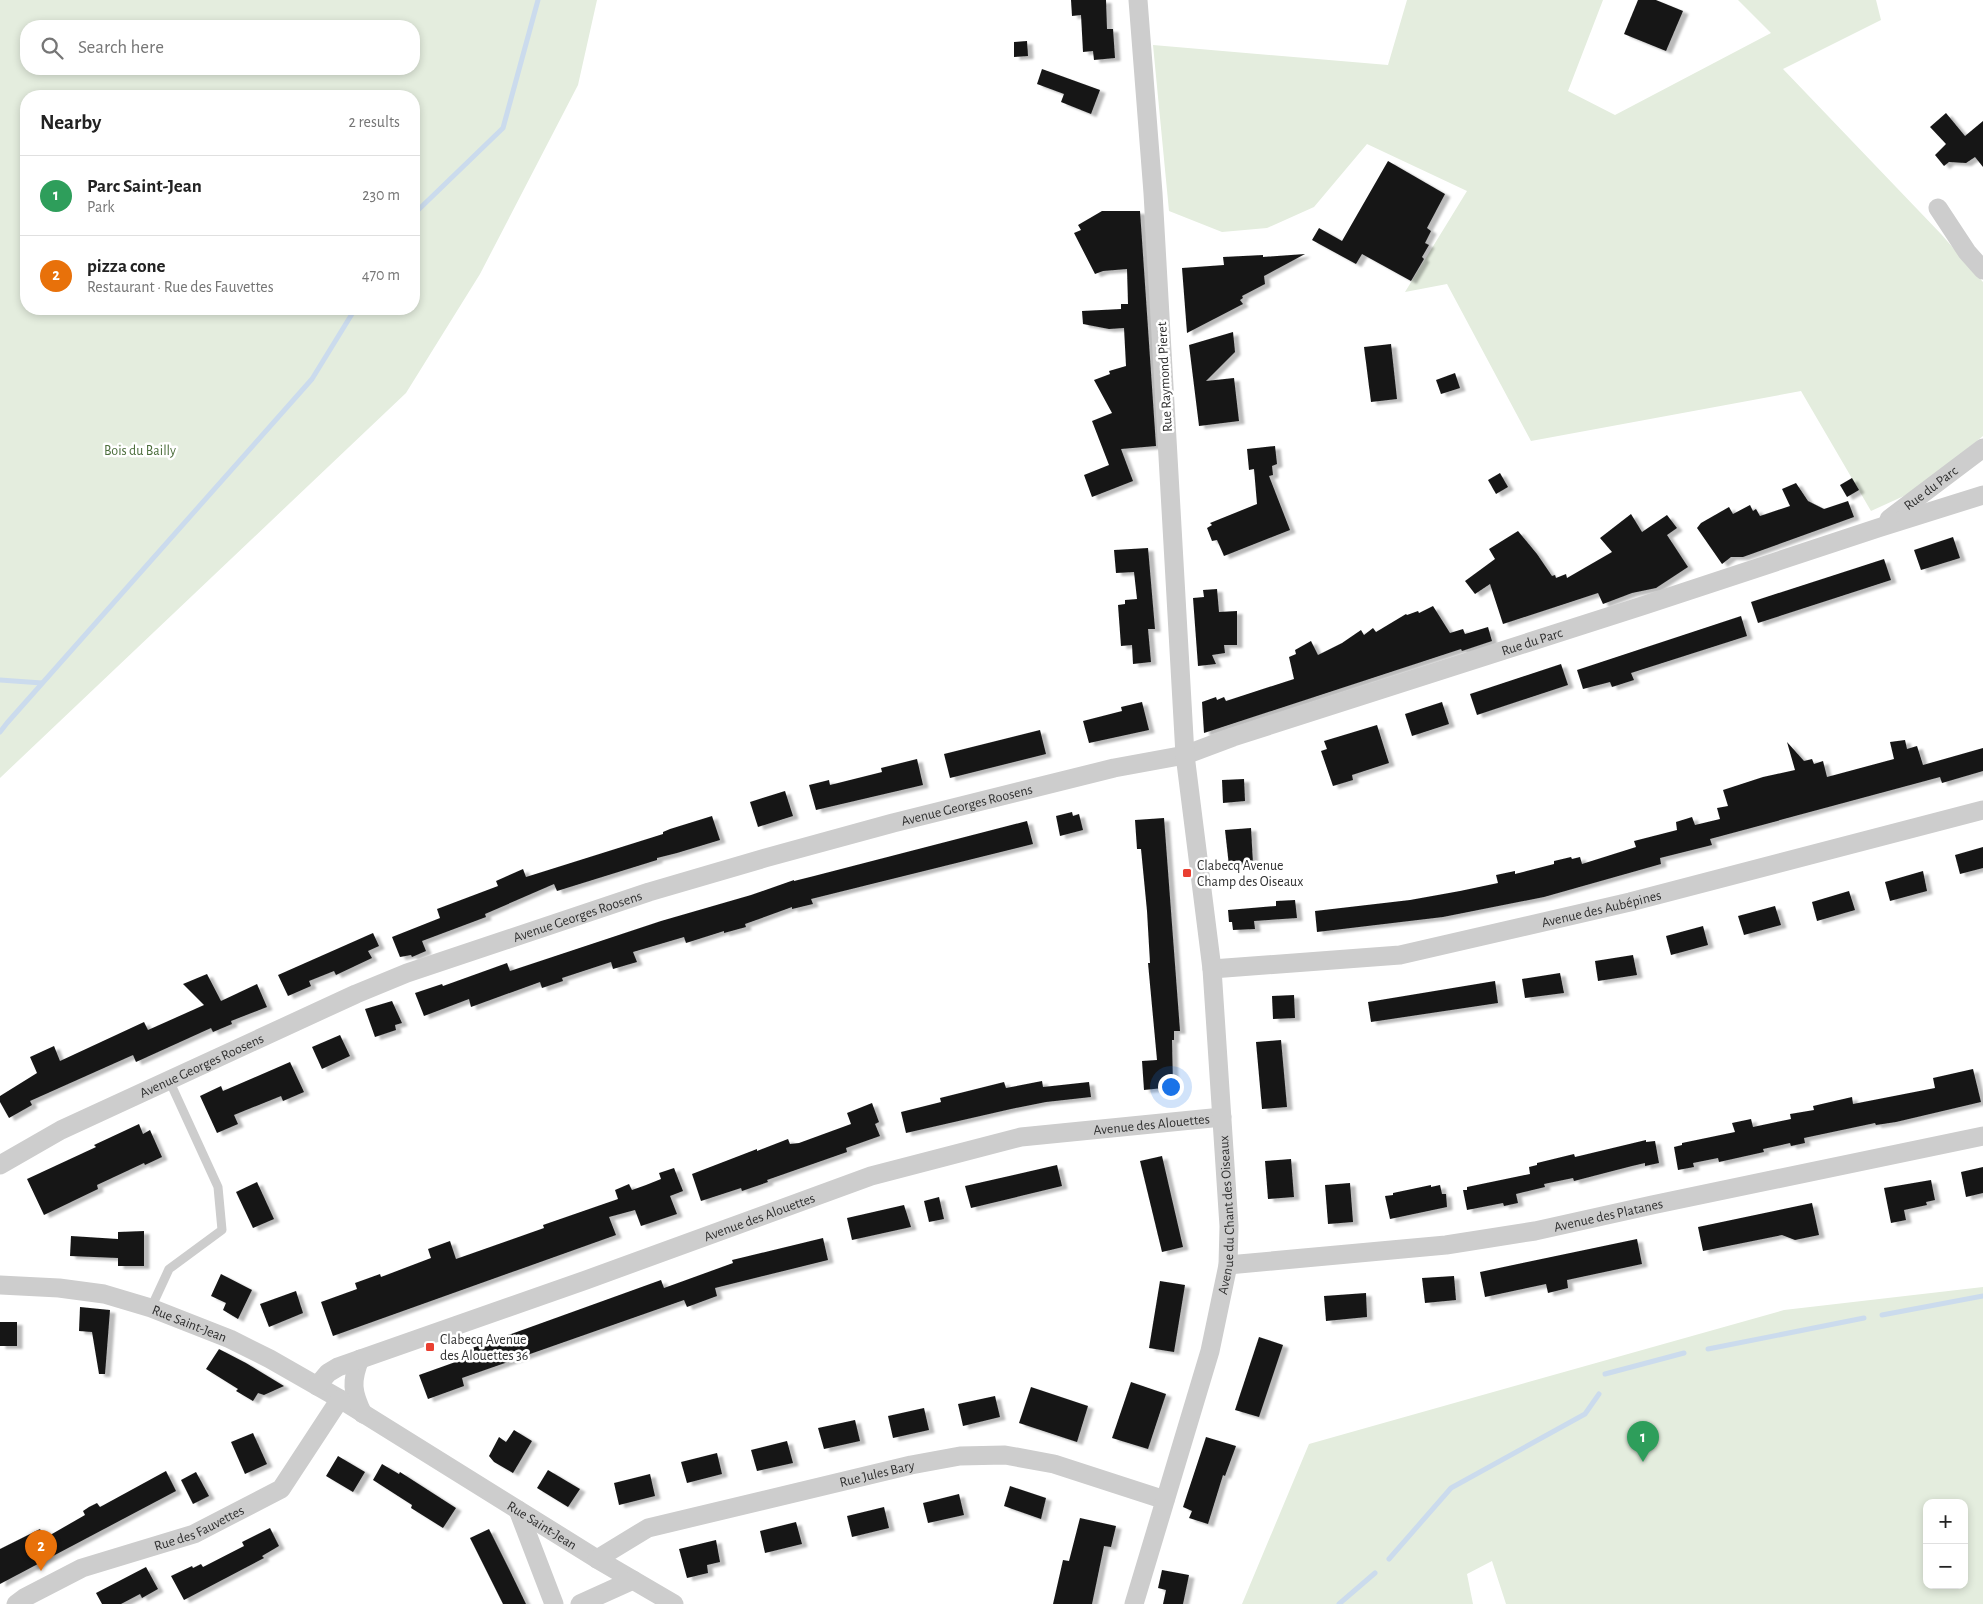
<!DOCTYPE html>
<html lang="en">
<head>
<meta charset="utf-8">
<style>
  :root { --surface:#fff; --page:#f2f2f2; --text:#222; --muted:#767676; --line:#e0e0e0; --accent:#e93f31 }
  body { margin:0; font-family:"Alegreya Sans",sans-serif; background:var(--page); color:var(--text) }
  .controls { position:absolute; right:15px; bottom:15px; display:grid; overflow:hidden; border-radius:10px; box-shadow:0 2px 8px #0003 }
  .controls button { width:45px; height:45px; display:grid; place-items:center; padding:0; border:0; border-bottom:1px solid var(--line); background:var(--surface); color:var(--text); font:25px sans-serif }
  .you { position:absolute; left:1170px; top:1086px; width:18px; height:18px; margin:-12px; border:4px solid #fff; border-radius:50%; background:#1a73e8; box-shadow:0 0 0 8px #1a73e833 }
  .badge { display:grid; place-items:center; width:32px; height:32px; border-radius:50%; background:var(--accent); color:#fff; font-size:16px; font-weight:700 }
  .pin { position:absolute; translate:-50% -41px; filter:drop-shadow(0 1px 2px #0008) }
  .pin::after { content:''; position:absolute; top:26px; width:18px; height:15px; background:inherit; clip-path:polygon(0 0,100% 0,50% 100%) }
  .list { margin:0; padding:0; list-style:none }
  h2 { display:flex; justify-content:space-between; align-items:center; height:65px; margin:0; padding:0 20px; font-size:21px }
  h2 small { font-size:16px; font-weight:400; color:var(--muted) }
  .list li { display:grid; grid-template-columns:32px 1fr auto; gap:15px; align-items:center; box-sizing:border-box; height:80px; padding:0 20px; border-top:1px solid var(--line) }
  .list b { display:block; font-size:19px; white-space:nowrap }
  .list p { margin:0; font-size:16px; white-space:nowrap; color:var(--muted) }
  .list em { font-size:16px; font-style:normal; color:var(--muted) }
  .icon { flex:none; width:28px; height:28px; fill:none; stroke:currentColor; stroke-width:2; stroke-linecap:round; stroke-linejoin:round }
  .map { position:relative; flex:none; width:1983px; height:1604px; overflow:hidden }
  .search { position:absolute; background:var(--surface); box-shadow:0 2px 8px #0003; left:20px; top:20px; width:400px; height:55px; display:flex; align-items:center; gap:12px; box-sizing:border-box; padding:0 18px; border-radius:20px; color:var(--muted); font-size:19px }
  .panel { position:absolute; background:var(--surface); box-shadow:0 2px 8px #0003; left:20px; top:90px; width:400px; height:225px; border-radius:20px }
  .map>svg:first-child { display:block }
  .green { fill:#e4edde; fill-rule:evenodd }
  .lines { fill:none; stroke-linecap:round; stroke-linejoin:round }
  .stream { stroke:#cbdbed; stroke-width:5 }
  .building { fill:#171717; filter:url(#shadow) }
  .service { stroke:#cdcdcd; stroke-width:9 }
  .minor { stroke:#cdcdcd; stroke-width:19 }
  .poi-dot { fill:#e93f31; stroke:#fff; stroke-width:2 }
  .labels { text-anchor:middle; stroke-width:5; stroke-linejoin:round; paint-order:stroke }
  .street-label { font-size:14px; fill:#303030; stroke:#fff }
  .park-label { font-size:14px; fill:#4c6e3c; stroke:#fff }
  .poi-label { font-size:14px; fill:#303030; stroke:#fff; text-anchor:start }
</style>
</head>
<body>
<div class="map">
<svg width="1983" height="1604" viewBox="0 0 1983 1604">
  <defs>
    <filter id="shadow"><feDropShadow dx="5.5" dy="3" stdDeviation="1" flood-color="#0004"/></filter>
  </defs>
  <rect width="100%" height="100%" fill="#fff"/>
  <g class="green">
    <path d="M0,0H597L578,85L480,274L406,393L0,778ZM26,26H414V69H26ZM26,96H414V309H26Z"/>
    <path d="M1407,0H1603L1568,91L1615,115L1771,33L1738,0H1876L1881,20L1783,69L1941,234L1983,282V436L1917,490L1871,511L1801,391L1531,441L1447,284L1405,292L1467,191L1367,144L1314,207L1267,228L1222,232L1169,211L1153,45L1388,65Z"/>
    <path d="M1983,1287V1604H1506L1492,1561L1467,1574L1473,1604H1242L1309,1444L1784,1310ZM1927,1503H1964V1585H1927Z"/>
  </g>
  <g class="lines">
    <g class="stream">
      <path d="M414,214L503,128L538,0"/>
      <path d="M0,680L42,683"/>
      <path d="M0,732L7,723L312,379L355,309"/>
      <path d="M1882,1315L1983,1296"/>
      <path d="M1708,1349L1864,1318"/>
      <path d="M1605,1374L1684,1353"/>
      <path d="M1389,1559L1451,1488L1585,1414L1599,1394"/>
      <path d="M1339,1604L1375,1573"/>
    </g>
  </g>
  <g class="building">
    <path d="M1071,0H1106L1107,29H1113L1115,58L1094,60L1093,51L1083,52L1081,15L1072,16Z"/>
    <path d="M1638,0H1656L1683,11L1666,51L1624,34Z"/>
    <path d="M1027,41L1028,56L1014,57V42Z"/>
    <path d="M1042,69L1100,90L1091,114L1061,102L1064,94L1037,84Z"/>
    <path d="M1946,113L1965,136L1983,121V167L1975,157L1966,163L1949,162L1944,166L1935,155L1946,144L1930,127Z"/>
    <path d="M1388,161L1445,194L1427,228L1431,231L1425,243L1429,245L1422,257L1424,259L1411,281L1362,254L1356,264L1312,240L1319,228L1342,241Z"/>
    <path d="M1102,211H1140L1156,446L1121,449L1133,481L1092,497L1084,475L1109,465L1092,421L1112,413L1094,380L1110,374L1109,371L1126,366L1124,328L1109,329L1083,324L1082,311L1121,309V304H1128L1127,269L1103,271L1095,274L1074,233L1081,230L1078,225Z"/>
    <path d="M1305,254L1264,276L1265,284L1242,296L1243,298L1240,300L1243,304L1187,333L1182,268L1224,265L1223,257L1263,255V257Z"/>
    <path d="M1233,332L1235,352L1206,381L1234,378L1239,421L1199,426L1189,345Z"/>
    <path d="M1391,344L1397,399L1371,402L1364,347Z"/>
    <path d="M1455,373L1460,388L1441,394L1436,380Z"/>
    <path d="M1275,446L1277,464L1272,466L1273,475L1269,476L1290,530L1224,556L1217,540L1212,541L1207,528L1212,525L1210,523L1257,504L1254,469L1249,470L1247,449Z"/>
    <path d="M1500,473L1508,487L1496,494L1488,480Z"/>
    <path d="M1852,478L1859,490L1847,497L1840,485Z"/>
    <path d="M1796,483L1808,501L1824,509L1848,501L1854,517L1743,557H1731L1722,564L1697,528L1701,523L1729,507L1733,514L1750,505L1753,511L1756,509L1760,516L1790,506L1782,489Z"/>
    <path d="M1631,514L1642,532L1667,515L1677,528L1667,535L1688,567L1656,588L1632,593L1603,604L1598,593L1503,624L1490,584L1475,594L1465,581L1495,559L1489,549L1518,531L1537,554L1552,576L1555,575L1556,578L1566,574L1567,578L1612,552L1600,538Z"/>
    <path d="M1953,537L1960,558L1921,570L1914,550Z"/>
    <path d="M1148,548L1155,629H1148L1151,662L1133,664L1132,645L1121,646L1118,605L1125,604V600L1137,599L1134,572L1116,573L1114,550Z"/>
    <path d="M1884,559L1891,580L1758,623L1751,602Z"/>
    <path d="M1217,589L1219,612L1237,611V645H1224L1225,653L1212,655L1216,664L1198,666L1193,598L1204,597L1203,590Z"/>
    <path d="M1433,606L1450,633L1463,629L1465,634L1488,627L1492,641L1462,651L1461,649L1204,733L1202,702L1216,697L1217,700L1224,697L1226,701L1294,679L1289,657L1296,654L1295,650L1311,641L1318,655L1342,643L1361,630L1364,635L1373,628L1376,632L1406,614L1407,615L1418,611L1419,613Z"/>
    <path d="M1741,616L1747,636L1631,673L1634,680L1612,687L1610,682L1583,689L1577,670Z"/>
    <path d="M1561,664L1568,685L1477,715L1470,694Z"/>
    <path d="M1142,702L1149,730L1089,743L1083,721L1122,711L1121,707Z"/>
    <path d="M1442,702L1449,724L1412,736L1405,714Z"/>
    <path d="M1377,725L1389,763L1352,775L1353,780L1333,786L1321,751L1327,749L1324,741Z"/>
    <path d="M1040,730L1046,754L950,778L944,754Z"/>
    <path d="M1905,740L1907,749L1917,746L1923,765L1983,748V771L1942,783L1940,777L1710,839L1712,845L1660,858L1661,864L1544,897L1443,917L1317,932L1315,911L1410,900L1460,891L1498,883L1496,875L1515,871V874L1554,864V861L1571,857L1572,859L1580,857L1582,864L1636,847L1634,841L1677,830L1676,822L1692,817L1695,825L1720,819L1717,808L1728,806L1723,790L1763,777L1795,770L1787,742L1804,761L1812,759L1814,764L1823,761L1827,777L1894,759L1890,742Z"/>
    <path d="M917,759L923,785L816,810L809,785L829,780L830,785L882,772L881,768Z"/>
    <path d="M1244,779L1245,801L1223,803L1222,780Z"/>
    <path d="M785,791L793,816L758,827L750,802Z"/>
    <path d="M1072,812L1073,816L1079,814L1083,830L1060,836L1056,816Z"/>
    <path d="M712,816L720,840L677,853L657,858V860L557,891L554,884L485,914L486,917L422,941L426,951L412,957L411,955L400,957L392,937L440,918L437,909L498,886L496,881L523,869L526,877L663,834V832L670,829Z"/>
    <path d="M1164,818L1180,1031H1174V1040H1172L1173,1087L1144,1090L1142,1061L1157,1060L1148,963H1150L1147,911L1141,849H1137L1135,820Z"/>
    <path d="M1027,821L1033,844L811,899L813,904L792,909V907L745,924L746,927L724,933V931L686,943L684,937L633,952L637,962L613,969L611,962L562,978L563,981L542,988L540,982L471,1007L469,999L424,1016L415,993L442,984L443,986L507,963L510,971L661,921L751,895L794,880V881L814,876Z"/>
    <path d="M1251,828L1253,864L1229,866L1225,830Z"/>
    <path d="M1983,847V868L1960,874L1955,855Z"/>
    <path d="M1923,871L1927,891L1890,901L1885,882Z"/>
    <path d="M1849,891L1855,910L1817,921L1812,902Z"/>
    <path d="M1295,900L1297,918L1254,921L1255,929L1233,930L1232,922H1229L1228,910L1276,906V901Z"/>
    <path d="M1775,906L1781,925L1744,935L1738,916Z"/>
    <path d="M1703,926L1708,945L1671,955L1666,936Z"/>
    <path d="M373,933L379,946L368,951L372,958L336,975L334,971L309,981L311,986L288,996L278,975Z"/>
    <path d="M1633,955L1637,975L1598,981L1595,961Z"/>
    <path d="M1560,973L1564,993L1525,998L1522,979Z"/>
    <path d="M207,974L221,1001L257,984L267,1007L231,1021L232,1024L213,1032L211,1028L136,1062L133,1055L30,1101L32,1105L9,1118L0,1102V1096L37,1073L30,1057L54,1046L60,1061L144,1022L148,1030L204,1005L183,984Z"/>
    <path d="M1495,981L1498,1003L1371,1022L1368,1002Z"/>
    <path d="M1294,995L1295,1018L1273,1019L1272,996Z"/>
    <path d="M392,1001L402,1023L395,1025L396,1030L375,1037L365,1009Z"/>
    <path d="M340,1035L350,1056L322,1069L312,1047Z"/>
    <path d="M1281,1040L1287,1107L1262,1109L1256,1042Z"/>
    <path d="M290,1062L304,1092L283,1101L281,1096L234,1115L238,1124L217,1133L200,1096L221,1086L223,1091Z"/>
    <path d="M1973,1069L1981,1102L1896,1122L1876,1125L1875,1123L1804,1138L1805,1143L1791,1146L1790,1143L1777,1146L1763,1149L1764,1152L1719,1162L1718,1158L1693,1163L1694,1167L1678,1170L1674,1147L1682,1145V1143L1735,1132L1732,1123L1751,1119L1753,1127L1791,1119L1790,1114L1814,1110L1813,1106L1852,1097L1853,1104L1935,1088L1933,1078Z"/>
    <path d="M1042,1081L1043,1087L1089,1082L1091,1097L1046,1102L1011,1109L906,1133L901,1112L941,1102L940,1098L1004,1082L1006,1088Z"/>
    <path d="M872,1103L879,1122L875,1124L880,1136L846,1148L847,1152L767,1180L768,1182L742,1191L741,1188L701,1201L692,1174L757,1149V1151L788,1139L790,1144L799,1143L851,1124L847,1113Z"/>
    <path d="M139,1124L143,1134L150,1130L162,1157L145,1165L144,1163L97,1185L98,1189L44,1215L27,1179L96,1147L94,1145Z"/>
    <path d="M1646,1140V1142L1655,1141L1659,1163L1645,1166V1163L1632,1166L1574,1181L1573,1178L1544,1184L1545,1187L1516,1194L1518,1203L1504,1206L1503,1203L1467,1210L1463,1190H1467V1187L1530,1174L1529,1167L1537,1165V1163L1574,1154L1575,1157Z"/>
    <path d="M1162,1156L1183,1247L1162,1252L1140,1161Z"/>
    <path d="M1291,1159L1294,1197L1268,1199L1265,1161Z"/>
    <path d="M1057,1165L1062,1186L971,1208L965,1186Z"/>
    <path d="M1983,1167V1193L1966,1197L1961,1172Z"/>
    <path d="M674,1168L683,1191L670,1196L677,1214L641,1226L635,1210L609,1217L616,1235L333,1336L321,1302L357,1289L355,1283L380,1274L381,1277L431,1258L428,1249L450,1241L456,1259L544,1228L543,1225L618,1199L615,1190L629,1184L632,1190L646,1185L661,1179L659,1173Z"/>
    <path d="M1931,1180L1935,1200L1926,1202L1927,1205L1904,1210L1906,1220L1891,1223L1884,1188Z"/>
    <path d="M257,1182L274,1219L253,1228L236,1192Z"/>
    <path d="M1350,1183L1353,1222L1328,1224L1325,1185Z"/>
    <path d="M1431,1185V1187L1440,1185L1442,1194H1446L1447,1207L1390,1219L1385,1196L1393,1195V1193Z"/>
    <path d="M939,1197L944,1219L929,1222L924,1201Z"/>
    <path d="M1812,1203L1819,1235L1795,1240L1782,1235L1703,1251L1698,1227Z"/>
    <path d="M904,1205L911,1227L852,1240L847,1218Z"/>
    <path d="M144,1231V1266H118V1258L70,1256L71,1236L118,1239V1232Z"/>
    <path d="M823,1238L828,1260L715,1288L717,1296L687,1307L684,1300L462,1378L464,1386L428,1399L419,1375L475,1355L472,1348L661,1280L664,1288L733,1263L732,1260Z"/>
    <path d="M1637,1239L1642,1264L1567,1280L1568,1288L1548,1293L1546,1284L1485,1297L1480,1272Z"/>
    <path d="M221,1274L252,1290L238,1319L223,1310L226,1303L211,1296Z"/>
    <path d="M1454,1276L1456,1300L1425,1303L1422,1278Z"/>
    <path d="M1160,1281L1185,1285L1174,1352L1149,1348Z"/>
    <path d="M296,1291L303,1313L269,1327L260,1304Z"/>
    <path d="M1366,1293L1367,1317L1326,1321L1324,1296Z"/>
    <path d="M80,1307L110,1310L105,1374H99L92,1332L79,1331Z"/>
    <rect x="0" y="1322" width="17" height="24"/>
    <path d="M1259,1337L1283,1345L1259,1417L1235,1410Z"/>
    <path d="M219,1349L246,1363L284,1386L264,1395L258,1393L253,1401L236,1391L238,1389L206,1369Z"/>
    <path d="M1131,1382L1166,1394L1148,1449L1112,1438Z"/>
    <path d="M1031,1387L1088,1406L1077,1442L1019,1423Z"/>
    <path d="M995,1396L1000,1417L963,1426L958,1404Z"/>
    <path d="M924,1408L929,1430L893,1438L888,1416Z"/>
    <path d="M855,1420L860,1441L824,1449L818,1428Z"/>
    <path d="M514,1430L532,1441L513,1473L494,1462L489,1456L499,1437L506,1442Z"/>
    <path d="M253,1433L267,1464L245,1474L231,1442Z"/>
    <path d="M1206,1437L1236,1446L1225,1476L1223,1475L1208,1524L1189,1518L1192,1511L1183,1507Z"/>
    <path d="M787,1441L793,1463L757,1471L751,1450Z"/>
    <path d="M717,1453L722,1474L687,1483L681,1462Z"/>
    <path d="M338,1456L365,1472L353,1492L326,1476Z"/>
    <path d="M382,1464L399,1474L400,1472L456,1508L443,1528L411,1508L412,1505L373,1480Z"/>
    <path d="M548,1470L580,1489L568,1507L537,1488Z"/>
    <path d="M166,1471L176,1491L0,1584V1549L40,1529L45,1538L85,1515L83,1511L89,1507L97,1503L100,1507Z"/>
    <path d="M196,1472L209,1496L193,1504L181,1480Z"/>
    <path d="M650,1474L655,1496L619,1505L614,1483Z"/>
    <path d="M1010,1486L1046,1498L1041,1519L1004,1506Z"/>
    <path d="M959,1494L964,1515L928,1523L923,1503Z"/>
    <path d="M884,1507L889,1528L852,1537L847,1516Z"/>
    <path d="M1080,1518L1116,1526L1111,1547L1104,1546L1092,1604H1053L1063,1560L1069,1561Z"/>
    <path d="M796,1522L802,1544L765,1553L760,1531Z"/>
    <path d="M270,1528L279,1546L262,1556L264,1558L184,1600L171,1576L192,1566L193,1568L201,1564L203,1567L244,1546L242,1542Z"/>
    <path d="M489,1529L509,1569L526,1604H503L470,1538Z"/>
    <path d="M716,1540L720,1562L707,1565L708,1573L687,1578L679,1549Z"/>
    <path d="M146,1567L158,1589L142,1598L140,1594L121,1604H102L96,1593Z"/>
    <path d="M1162,1570L1189,1575L1183,1604H1163L1166,1590L1158,1588Z"/>
  </g>
  <g class="lines">
    <path class="service" d="M151,1308L169,1269L222,1230L218,1187L169,1080"/>
    <g class="minor">
      <path d="M1938,208L1967,252L1983,270"/>
      <path id="s1" d="M1889,519L1983,448"/>
      <path id="s2" d="M1212,969L1400,955L1630,902L1983,810"/>
      <path id="s3" d="M0,1165L61,1130L356,994L407,973L649,892L765,858L893,823L1114,768L1185,755L1233,737L1645,605L1878,528L1983,495"/>
      <path id="s4" d="M1228,1265L1446,1245L1535,1231L1652,1205L1983,1136"/>
      <path id="s5" d="M0,1285L59,1288L104,1294L151,1308L230,1339L270,1359L340,1399L597,1559L674,1604"/>
      <path d="M360,1359C351,1381 352,1392 363,1414"/>
      <path id="s6" d="M317,1386L328,1373L338,1367L586,1280L871,1176L1021,1137L1222,1117"/>
      <path d="M518,1510L554,1604"/>
      <path id="s7" d="M597,1559L648,1528L911,1465L960,1456L1005,1455L1054,1464L1165,1500"/>
      <path id="s8" d="M16,1604L24,1598L82,1568L194,1534L281,1489L340,1399"/>
      <path d="M580,1604L633,1580"/>
      <path id="s9" d="M1134,1604L1210,1351L1228,1265L1229,1226L1212,969L1185,755L1153,193L1138,0"/>
    </g>
  </g>
  <g class="poi-dot">
    <rect x="1182" y="868" width="10" height="10" rx="2.5"/>
    <rect x="425" y="1342" width="10" height="10" rx="2.5"/>
  </g>
  <g class="labels">
    <g class="street-label">
      <text transform="translate(1164 377) rotate(-93)" y="5">Rue Raymond Pieret</text>
      <text dy="5" stroke="none"><textPath href="#s1" startOffset="52">Rue du Parc</textPath></text>
      <text dy="5" stroke="none"><textPath href="#s3" startOffset="1624">Rue du Parc</textPath></text>
      <text dy="5" stroke="none"><textPath href="#s3" startOffset="1035">Avenue Georges Roosens</textPath></text>
      <text dy="5" stroke="none"><textPath href="#s2" startOffset="395">Avenue des Aubépines</textPath></text>
      <text dy="5" stroke="none"><textPath href="#s3" startOffset="630">Avenue Georges Roosens</textPath></text>
      <text dy="5" stroke="none"><textPath href="#s3" startOffset="225">Avenue Georges Roosens</textPath></text>
      <text dy="5" stroke="none"><textPath href="#s6" startOffset="881">Avenue des Alouettes</textPath></text>
      <text dy="5" stroke="none"><textPath href="#s9" startOffset="402">Avenue du Chant des Oiseaux</textPath></text>
      <text dy="5" stroke="none"><textPath href="#s4" startOffset="384">Avenue des Platanes</textPath></text>
      <text dy="5" stroke="none"><textPath href="#s6" startOffset="476">Avenue des Alouettes</textPath></text>
      <text dy="5" stroke="none"><textPath href="#s5" startOffset="195">Rue Saint-Jean</textPath></text>
      <text dy="5" stroke="none"><textPath href="#s7" startOffset="295">Rue Jules Bary</textPath></text>
      <text dy="5" stroke="none"><textPath href="#s5" startOffset="602">Rue Saint-Jean</textPath></text>
      <text dy="5" stroke="none"><textPath href="#s8" startOffset="199">Rue des Fauvettes</textPath></text>
    </g>
    <g class="park-label">
      <text x="140" y="455">Bois du Bailly</text>
    </g>
    <g class="poi-label">
      <text x="1197" y="870">Clabecq Avenue<tspan x="1197" dy="16">Champ des Oiseaux</tspan></text>
      <text x="440" y="1344">Clabecq Avenue<tspan x="440" dy="16">des Alouettes 36</tspan></text>
    </g>
  </g>
</svg>
<div class="controls">
<button>+</button>
<button>−</button>
</div>
<div class="you"></div>
<div class="pin badge" style="left:1643px;top:1462px;background:#2e9e5b">1</div>
<div class="pin badge" style="left:41px;top:1571px;background:#e8710a">2</div>
<div class="search"><svg class="icon" aria-label="search" viewBox="0 0 24 24"><circle cx="10" cy="10" r="6"/><path d="M15 15l6 6"/></svg>Search here</div>
<section class="panel">
<h2>Nearby<small>2 results</small></h2>
<ul class="list">
<li><span class="badge" style="background:#2e9e5b">1</span><div><b>Parc Saint-Jean</b><p>Park</p></div><em>230 m</em></li>
<li><span class="badge" style="background:#e8710a">2</span><div><b>pizza cone</b><p>Restaurant · Rue des Fauvettes</p></div><em>470 m</em></li>
</ul>
</section>
</div>
</body>
</html>
